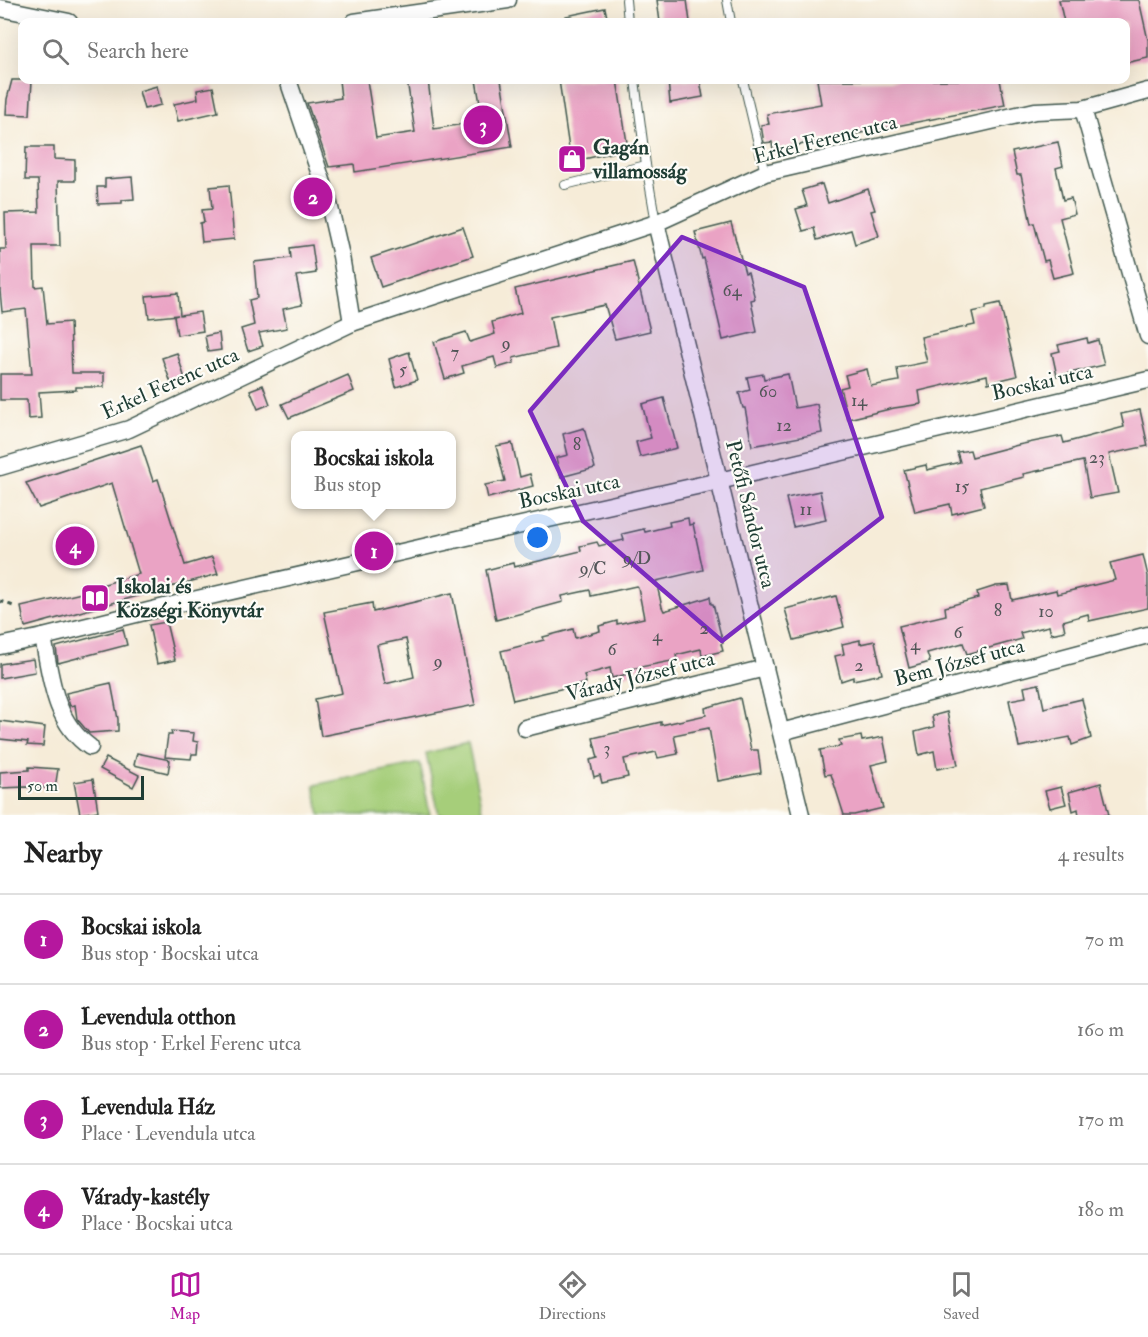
<!DOCTYPE html>
<html lang="en">
<head>
<meta charset="utf-8">
<style>
  :root { --surface:#fff; --page:#f2f2f2; --text:#222; --muted:#767676; --line:#e0e0e0; --accent:#b5179e }
  body { margin:0; font-family:"IM FELL Double Pica",serif; background:var(--page); color:var(--text) }
  .scale { position:absolute; left:18px; bottom:15px; width:126px; box-sizing:border-box; padding-left:6px; border:3px solid #1f3d34; border-top:0; font-size:16px; line-height:21px; white-space:nowrap; color:#1f3d34; -webkit-text-stroke:4px #fdfcf7; paint-order:stroke }
  .you { position:absolute; left:538px; top:538px; width:21px; height:21px; margin:-15px; border:4px solid #fff; border-radius:50%; background:#1a73e8; box-shadow:0 0 0 9px #1a73e833 }
  .badge { display:grid; place-items:center; width:39px; height:39px; border-radius:50%; background:var(--accent); color:#fff; font-size:20px; font-weight:700 }
  .pin { position:absolute; translate:-50% -50%; border:3px solid #fff; box-shadow:0 2px 6px #0006 }
  .popup { position:absolute; left:291px; top:431px; width:165px; height:78px; box-sizing:border-box; display:grid; place-content:center; border-radius:12px; background:var(--surface); filter:drop-shadow(0 2px 4px #0005); font-size:20px; white-space:nowrap; color:var(--muted) }
  .popup b { font-size:22px; color:var(--text) }
  .popup::after { content:''; position:absolute; left:50%; top:100%; margin-left:-12px; border:12px solid transparent; border-top-color:var(--surface) }
  .list { margin:0; padding:0; list-style:none }
  h2 { display:flex; justify-content:space-between; align-items:center; height:78px; margin:0; padding:0 24px; font-size:26px }
  h2 small { font-size:20px; font-weight:400; color:var(--muted) }
  .list li { display:grid; grid-template-columns:39px 1fr auto; gap:18px; align-items:center; box-sizing:border-box; height:90px; padding:0 24px; border-top:2px solid var(--line) }
  .list b { display:block; font-size:22px; white-space:nowrap }
  .list p { margin:0; font-size:20px; white-space:nowrap; color:var(--muted) }
  .list em { font-size:20px; font-style:normal; color:var(--muted) }
  .icon { flex:none; width:33px; height:33px; fill:none; stroke:currentColor; stroke-width:2; stroke-linecap:round; stroke-linejoin:round }
  .map { position:relative; flex:none; width:1148px; height:815px; overflow:hidden }
  .search { position:absolute; background:var(--surface); box-shadow:0 6px 24px #0002; left:18px; right:18px; top:18px; height:66px; display:flex; align-items:center; gap:15px; box-sizing:border-box; padding:0 21px; border-radius:12px; color:var(--muted); font-size:22px }
  .sheet { height:438px; background:var(--surface) }
  nav { display:flex; justify-content:space-around; align-items:center; box-sizing:border-box; height:84px; border-top:2px solid var(--line); background:var(--surface); font-size:16px; color:var(--muted) }
  nav a { display:grid; justify-items:center; gap:3px }
  nav .on { color:var(--accent) }
  .map>svg:first-child { display:block }
  .green { fill:#a6ce7a; stroke:#628657; stroke-width:1.5 }
  .building { fill:#eaa3c4; fill-rule:evenodd }
  .lines { fill:none; stroke-linecap:round; stroke-linejoin:round }
  .lane-casing { stroke:#3f574d; stroke-width:10 }
  .street-casing { stroke:#3f574d; stroke-width:19 }
  .path { stroke:#3f574d; stroke-width:3; stroke-dasharray:4.5 4.5; stroke-linecap:butt }
  .lane { stroke:#fff; stroke-width:8 }
  .street { stroke:#fff; stroke-width:16 }
  .marked { fill:#7b2cbf; fill-opacity:0.2; stroke:#7b2cbf; stroke-width:4.5; stroke-linejoin:round }
  .labels { text-anchor:middle; stroke-width:4.5; stroke-linejoin:round; paint-order:stroke }
  .number-label { font-size:18px; fill:#525658 }
  .street-label { font-size:21px; fill:#1f3d34; stroke:#fdfcf7 }
  .poi-label { font-size:21px; font-weight:bold; fill:#1f3d34; stroke:#fdfcf7; text-anchor:start }
</style>
</head>
<body>
<div class="map">
<svg width="1148" height="815" viewBox="0 0 1148 815">
  <rect width="100%" height="100%" fill="#fdfcf7"/>
  <filter id="ink" filterUnits="userSpaceOnUse"><feTurbulence type="fractalNoise" baseFrequency=".0167" numOctaves="2"/><feDisplacementMap in="SourceGraphic" scale="12" xChannelSelector="R" yChannelSelector="G"/><feConvolveMatrix kernelMatrix="1 2 1 2 8 2 1 2 1" color-interpolation-filters="sRGB"/></filter>
  <filter id="wash" filterUnits="userSpaceOnUse"><feTurbulence type="fractalNoise" baseFrequency=".008" numOctaves="4" result="noise"/><feDisplacementMap in="SourceGraphic" scale="24" xChannelSelector="R" yChannelSelector="G"/><feGaussianBlur stdDeviation="1.35" result="paint"/><feColorMatrix in="noise" values="0 0 0 0 0 0 0 0 0 0 0 0 0 0 0 0 0 1.4 0 .05"/><feComposite in="paint" operator="in"/></filter>
  <g filter="url(#wash)">
    <rect width="100%" height="100%" fill="#f6ecd8"/>
    <g class="green">
      <path d="M468,743L483,815H439L426,753Z"/>
      <path d="M420,763L430,815H320L314,785Z"/>
    </g>
    <g id="blocks">
      <g class="building">
        <path d="M657,0H687L690,22H660Z"/>
        <path d="M1059,0H1139L1148,40V58L1125,63V22H1064Z"/>
        <path d="M605,8L608,22H567L566,16Z"/>
        <path d="M12,80H32L30,115L6,114L7,99Z"/>
        <path d="M339,80H367L376,138L415,132L407,80H428L434,129L483,121L476,80H501L512,147L355,172L354,164L329,167L307,103L341,98Z"/>
        <path d="M559,80H617L628,149L571,162Z"/>
        <path d="M668,80H700L703,97L670,103Z"/>
        <path d="M817,80H1000L1005,105L773,150L772,142L764,143L761,125L769,124L767,114L821,104Z"/>
        <path d="M157,86L161,105L144,109L139,91Z"/>
        <path d="M213,87L218,112L178,121L174,104L198,99L197,90Z"/>
        <path d="M1058,142L1063,166L1056,168L1063,200L1071,198L1075,214L1060,218L1074,273L1053,278L1048,260L1044,261L1034,223L1031,224L1021,175H1017L1012,152Z"/>
        <path d="M26,147H54V159L75,160V181H58L60,246H34L35,287L43,286L47,324L70,322L72,373H104V387H76V390L39,392L41,418L28,419L27,400H0V374H32L26,309L2,312L0,291V249H6L5,213L39,212L38,180H25Z"/>
        <path d="M132,177L134,199L122,200V203L98,204L97,187H105V179Z"/>
        <path d="M822,184L828,203L868,189L875,210L871,211L879,236L855,244L851,230L817,240L814,228L803,231L796,209L807,206L802,190Z"/>
        <path d="M229,185L234,239L202,242L200,223L204,222L202,210L212,209L210,187Z"/>
        <path d="M731,223L745,273L748,272L755,299L751,300L757,332L723,340L704,258L702,259L695,232Z"/>
        <path d="M463,227L473,256L381,287L371,258Z"/>
        <path d="M312,245L316,273L296,276L302,305L283,309L287,328L259,333L263,346L248,351L241,329L254,325L249,300L257,298L254,262L291,258L290,248Z"/>
        <path d="M633,261L650,331L615,339L605,305L550,317L556,348L513,358L514,363L497,368L494,357L462,366L464,373L445,379L434,342L466,332L470,342L495,334L492,322L521,313L515,289Z"/>
        <path d="M178,293L180,315L200,312L203,331L177,335L174,316L178,315L149,318L146,296Z"/>
        <path d="M1000,303L1017,376L988,383L987,375L919,391L921,404L894,408L848,419L840,388L848,386L845,375L867,369L871,386L899,381L897,368L927,362L921,337L975,325L972,312L986,309V306Z"/>
        <path d="M219,333L221,350L208,352L205,336Z"/>
        <path d="M1087,338L1088,343L1098,340L1104,365L1057,376L1052,353L1060,351L1058,345Z"/>
        <path d="M409,352L417,380L396,387L389,359Z"/>
        <path d="M177,353L185,379L171,383L162,358Z"/>
        <path d="M763,374L764,379L788,374L795,408L817,404L822,433L752,446L745,408H743L739,393L750,390L747,377Z"/>
        <path d="M348,375L354,391L289,418L282,404Z"/>
        <path d="M263,385L270,404L258,409L250,390Z"/>
        <path d="M664,398L677,448L640,457L636,442L651,438L642,404Z"/>
        <path d="M1140,410L1148,446L1109,454L1118,493L1090,498L1083,461L1023,474L1024,477L980,488L984,506L952,514L950,504L915,512L904,470L926,465L927,470L960,462L957,452L970,450L972,457L1018,445L1062,436L1064,443L1124,427L1121,414Z"/>
        <path d="M584,428L595,468L561,477L556,458L568,455L563,434Z"/>
        <path d="M512,443L520,477L530,474L533,486L488,498L485,485L505,481L496,446Z"/>
        <path d="M141,445L153,481L158,479L185,565L212,557L218,574L25,627L21,607L99,589L98,586L139,574L112,483L39,508L26,483Z"/>
        <path d="M820,491L826,520L793,527L786,498Z"/>
        <path d="M688,518L689,525L693,524L703,570L656,581L662,607L664,611L710,597L711,604H713L723,643L721,644L723,651L702,656L701,649L676,655L677,660L630,669L631,673L612,678L610,668L584,675L586,683L513,700L501,651L544,640L543,637L573,629L575,638L600,631L599,626L617,621V624L644,618L638,587L636,586L591,596L590,590L562,596L563,602L496,620L486,570L513,563L514,567L581,551L580,546L597,542L599,546L624,540L622,534L644,529L645,532L670,526L669,522Z"/>
        <path d="M1143,555L1148,576V608L1089,621L1088,614L1063,621L1065,631L1051,634L1049,626L1020,633L1022,639L967,654L963,643L927,653L930,662L909,668L899,626L946,615L945,607L978,598L977,592L996,586L1009,585L1012,600L1056,590L1057,594L1115,580L1110,563Z"/>
        <path d="M452,593L475,705L321,736L315,699L342,693L324,612L372,603L373,612ZM406,639L414,677L385,684L377,645Z"/>
        <path d="M836,596L844,627L794,640L785,609Z"/>
        <path d="M166,622L175,660L157,664L149,625Z"/>
        <path d="M123,629L127,645L58,663L56,647Z"/>
        <path d="M860,640V644L875,641L882,674L853,680V677L841,681L835,656L844,654L842,644Z"/>
        <path d="M33,659L35,672L0,678V664Z"/>
        <path d="M111,683L118,719V731L89,733L77,719L75,705L70,706L66,693Z"/>
        <path d="M1039,684L1044,708L1082,699L1091,738L1072,745L1070,737L1019,747L1009,700L1026,697L1024,687Z"/>
        <path d="M740,698L751,750H758L761,773L718,781L709,728L674,735L678,754L658,758L656,752L624,759L628,777L602,783L600,775L594,777L590,760L598,758L593,738L661,722V725L706,715L705,708Z"/>
        <path d="M947,712L958,765L937,769L934,751L919,755L915,732L934,727L932,716Z"/>
        <path d="M0,721L45,727L43,746L27,745L28,742L0,739Z"/>
        <path d="M171,731L194,733L193,741L198,742L197,754H192L191,759L165,757L168,735H172Z"/>
        <path d="M861,736L862,741L883,737L888,761L871,765L883,808L854,815H844L831,774L825,775L820,750L841,746L839,740Z"/>
        <path d="M137,753L170,760L168,773L134,765Z"/>
        <path d="M106,758L139,775L133,787L100,769Z"/>
        <path d="M29,767L58,769L55,788L26,787L0,788V772L29,770Z"/>
        <path d="M93,779L98,811L80,814L74,782Z"/>
        <path d="M1101,783L1109,815H1079L1078,809L1073,811L1069,792Z"/>
        <path d="M1061,787L1066,804L1050,808L1045,791Z"/>
      </g>
    </g>
  </g>
  <g filter="url(#ink)">
    <use href="#blocks" fill-opacity="0" stroke="#3f574d" stroke-width="1.5"/>
    <g class="lines">
      <g class="lane-casing">
        <g id="lane">
          <path d="M626,0L628,22"/>
          <path d="M727,0L731,22"/>
          <path d="M635,80L646,165L656,223"/>
          <path d="M743,80L765,173"/>
          <path d="M565,185L646,165"/>
        </g>
      </g>
      <g class="street-casing">
        <g id="street">
          <path d="M0,8L69,22"/>
          <path d="M354,22L508,0"/>
          <path d="M288,80L327,195L341,256L352,323"/>
          <path d="M1083,109L1148,336"/>
          <path d="M656,223L801,815"/>
          <path d="M0,467L129,429L352,323L656,223L765,173L1035,111L1083,109L1148,91"/>
          <path d="M43,637C51,678 54,722 90,747"/>
          <path d="M0,646L43,637L193,600L467,537L719,481L1148,380"/>
          <path d="M525,728L765,668"/>
          <path d="M781,732L1148,635"/>
        </g>
      </g>
      <path class="path" d="M0,601L16,607"/>
      <use href="#lane" class="lane"/>
      <use href="#street" class="street"/>
    </g>
  </g>
  <path class="marked" d="M682,237L804,287L882,517L722,641L583,521L530,411Z"/>
  <defs>
    <g id="shop-square" transform="scale(1.5)"><rect x="-9" y="-9" width="18" height="18" rx="4" fill="#b5179e" stroke="#fdfcf7"/><path d="M-5-2.5h2.3a2.7 3.5 0 0 1 5.4 0H5L5.5 6h-11ZM-1.5-2.5h3a1.5 2.3 0 0 0-3 0Z" fill="#fff"/></g>
    <g id="library-square" transform="scale(1.5)"><rect x="-9" y="-9" width="18" height="18" rx="4" fill="#b5179e" stroke="#fdfcf7"/><path d="M-6-4Q-3-5.5-.7-3.5V5Q-3 3-6 4ZM6-4Q3-5.5 .7-3.5V5Q3 3 6 4Z" fill="#fff"/></g>
  </defs>
  <g fill-rule="evenodd">
    <use href="#shop-square" x="572" y="159"/>
    <use href="#library-square" x="95" y="598"/>
  </g>
  <g class="labels">
    <g class="number-label">
      <text x="732" y="296">64</text>
      <text x="506" y="349">9</text>
      <text x="455" y="358">7</text>
      <text x="403" y="375">5</text>
      <text x="768" y="397">60</text>
      <text x="859" y="406">14</text>
      <text x="784" y="431">12</text>
      <text x="577" y="450">8</text>
      <text x="1097" y="463">23</text>
      <text x="962" y="492">15</text>
      <text x="806" y="515">11</text>
      <text x="637" y="564">9/D</text>
      <text x="593" y="574">9/C</text>
      <text x="998" y="616">8</text>
      <text x="1046" y="617">10</text>
      <text x="704" y="634">2</text>
      <text x="958" y="638">6</text>
      <text x="657" y="641">4</text>
      <text x="915" y="650">4</text>
      <text x="612" y="655">6</text>
      <text x="438" y="667">9</text>
      <text x="859" y="671">2</text>
      <text x="607" y="754">3</text>
    </g>
    <g class="street-label">
      <text transform="translate(825 139) rotate(-14)" y="7">Erkel Ferenc utca</text>
      <text transform="translate(1042 382) rotate(-13)" y="7">Bocskai utca</text>
      <text transform="translate(170 383) rotate(-24)" y="7">Erkel Ferenc utca</text>
      <text transform="translate(569 491) rotate(-12)" y="7">Bocskai utca</text>
      <text transform="translate(751 514) rotate(76)" y="7">Petőfi Sándor utca</text>
      <text transform="translate(959 662) rotate(-15)" y="7">Bem József utca</text>
      <text transform="translate(640 676) rotate(-14)" y="7">Várady József utca</text>
    </g>
    <g class="poi-label">
      <text x="593" y="154">Gagán<tspan x="593" dy="24">villamosság</tspan></text>
      <text x="116" y="593">Iskolai és<tspan x="116" dy="24">Községi Könyvtár</tspan></text>
    </g>
  </g>
</svg>
<div class="scale">50 m</div>
<div class="you"></div>
<div class="pin badge" style="left:374px;top:551px">1</div>
<div class="popup"><b>Bocskai iskola</b>Bus stop</div>
<div class="pin badge" style="left:313px;top:197px">2</div>
<div class="pin badge" style="left:483px;top:125px">3</div>
<div class="pin badge" style="left:75px;top:546px">4</div>
<div class="search"><svg class="icon" aria-label="search" viewBox="0 0 24 24"><circle cx="10" cy="10" r="6"/><path d="M15 15l6 6"/></svg>Search here</div>
</div>
<section class="sheet">
<h2>Nearby<small>4 results</small></h2>
<ul class="list">
<li><span class="badge">1</span><div><b>Bocskai iskola</b><p>Bus stop · Bocskai utca</p></div><em>70 m</em></li>
<li><span class="badge">2</span><div><b>Levendula otthon</b><p>Bus stop · Erkel Ferenc utca</p></div><em>160 m</em></li>
<li><span class="badge">3</span><div><b>Levendula Ház</b><p>Place · Levendula utca</p></div><em>170 m</em></li>
<li><span class="badge">4</span><div><b>Várady-kastély</b><p>Place · Bocskai utca</p></div><em>180 m</em></li>
</ul>
</section>
<nav>
<a class="on"><svg class="icon" aria-label="map" viewBox="0 0 24 24"><path d="M3 6l6-2 6 2 6-2v14l-6 2-6-2-6 2zM9 4v14M15 6v14"/></svg>Map</a>
<a><svg class="icon" aria-label="directions" viewBox="0 0 24 24"><path d="M12 3l9 9-9 9-9-9zM9 14v-3h6M13 9l2 2-2 2"/></svg>Directions</a>
<a><svg class="icon" aria-label="saved" viewBox="0 0 24 24"><path d="M7 4h10v16l-5-4-5 4z"/></svg>Saved</a>
</nav>
</body>
</html>
